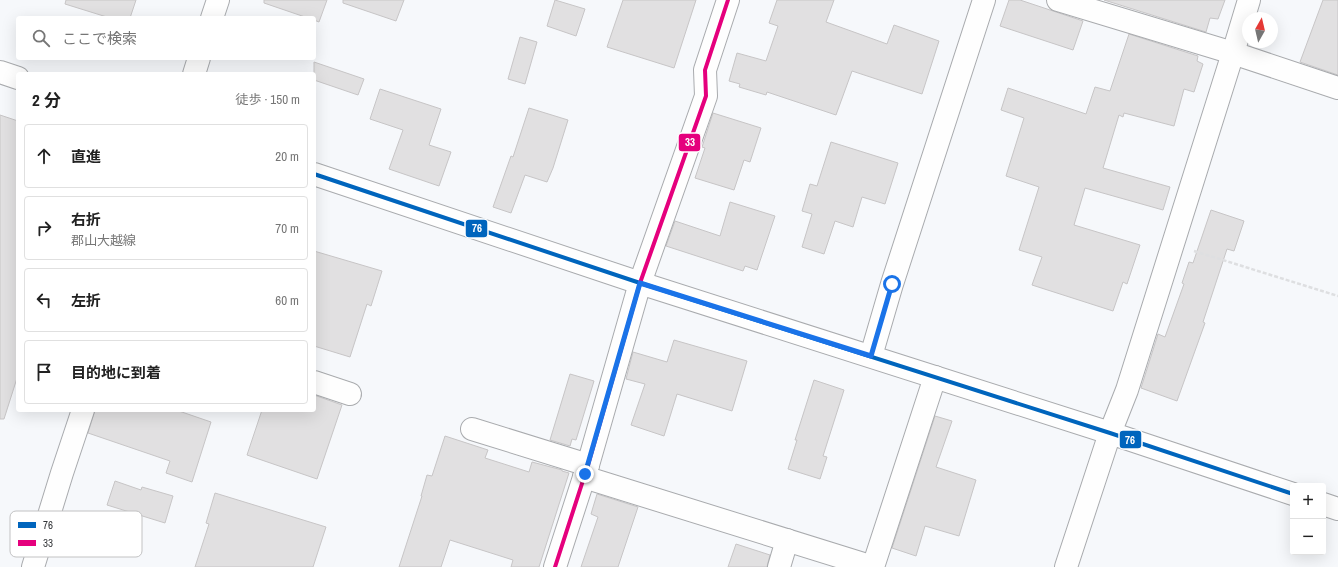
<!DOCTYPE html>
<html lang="ja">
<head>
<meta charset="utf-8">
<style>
  :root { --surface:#fff; --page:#f6f6f6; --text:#222; --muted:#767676; --line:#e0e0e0 }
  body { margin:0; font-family:"Archivo Narrow","Noto Sans JP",sans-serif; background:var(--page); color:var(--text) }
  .controls { position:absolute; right:12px; bottom:12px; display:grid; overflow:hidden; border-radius:4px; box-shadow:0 4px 16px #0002 }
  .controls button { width:36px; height:36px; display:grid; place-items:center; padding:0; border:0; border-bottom:1px solid var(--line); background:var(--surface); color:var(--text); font:20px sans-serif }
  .compass { position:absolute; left:1242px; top:12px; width:36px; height:36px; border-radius:50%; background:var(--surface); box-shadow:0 4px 16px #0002; rotate:8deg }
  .stop { position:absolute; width:12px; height:12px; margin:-9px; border:3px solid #1a73e8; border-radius:50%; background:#fff }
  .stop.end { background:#1a73e8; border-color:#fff; box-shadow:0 1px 4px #0008 }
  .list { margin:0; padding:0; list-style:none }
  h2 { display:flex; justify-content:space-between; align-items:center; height:52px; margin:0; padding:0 16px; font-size:17px }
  h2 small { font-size:13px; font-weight:400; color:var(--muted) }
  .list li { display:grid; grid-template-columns:26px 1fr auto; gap:12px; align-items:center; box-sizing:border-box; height:64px; margin:0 8px 8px; padding:0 8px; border:1px solid var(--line); border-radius:4px }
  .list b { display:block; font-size:15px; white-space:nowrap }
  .list p { margin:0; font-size:13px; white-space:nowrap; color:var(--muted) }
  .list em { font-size:13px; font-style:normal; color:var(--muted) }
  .icon { flex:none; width:22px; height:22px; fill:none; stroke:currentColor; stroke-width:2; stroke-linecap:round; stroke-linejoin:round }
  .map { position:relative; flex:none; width:1338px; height:567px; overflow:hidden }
  .search { position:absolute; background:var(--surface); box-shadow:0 4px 16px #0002; left:16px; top:16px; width:300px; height:44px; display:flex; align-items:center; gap:10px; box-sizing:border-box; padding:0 14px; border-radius:4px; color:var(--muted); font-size:15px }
  .panel { position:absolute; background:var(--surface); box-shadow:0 4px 16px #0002; left:16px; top:72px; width:300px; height:340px; border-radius:4px }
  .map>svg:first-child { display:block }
  .building { fill:#e1e0e1; stroke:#c7c5c6 }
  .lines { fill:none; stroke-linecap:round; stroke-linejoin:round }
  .minor-casing { stroke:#a9abae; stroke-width:24 }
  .major-casing { stroke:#a9abae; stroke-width:24 }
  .path { stroke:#dedfe1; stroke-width:2.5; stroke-dasharray:4 2; stroke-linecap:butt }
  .minor { stroke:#fefefe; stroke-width:22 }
  .major { stroke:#fefefe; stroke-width:22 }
  .bus-1-casing { stroke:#fff; stroke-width:7 }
  .bus-2-casing { stroke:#fff; stroke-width:7 }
  .bus-1 { stroke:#0065bd; stroke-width:4 }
  .bus-2 { stroke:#e5007d; stroke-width:4 }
  .route { stroke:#1a73e8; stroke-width:5 }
  .key { fill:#fff; stroke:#c2c2c3; stroke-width:1 }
  .key-label { font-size:11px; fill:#333538 }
  .line-badge { stroke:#fff; stroke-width:1.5 }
  .badge-label { font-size:11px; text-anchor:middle; font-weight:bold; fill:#fff }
</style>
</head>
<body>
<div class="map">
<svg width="1338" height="567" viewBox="0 0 1338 567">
  <rect width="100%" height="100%" fill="#f6f8fb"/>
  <g class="building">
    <path d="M66,0H136L130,18H110L65,4Z"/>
    <path d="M264,0H327L319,22L314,20V18H308L264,3Z"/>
    <path d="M343,0H404L396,21L343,3Z"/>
    <path d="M555,0L585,9L576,36L547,26Z"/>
    <path d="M623,0H696L674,68L607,47Z"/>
    <path d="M777,0H834L826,22L887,44L894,25L939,41L922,94L852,71L836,115L767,92L766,95L739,87L740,84L729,81L737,53L766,61L778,26L769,23Z"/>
    <path d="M1009,0H1020L1083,21L1073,50L1000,26Z"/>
    <path d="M1104,0H1225L1218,19L1210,18L1206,32Z"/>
    <path d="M1323,0H1338V75L1300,62Z"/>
    <path d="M1129,34L1198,56L1197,61L1203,64L1194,92L1184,89L1174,126L1124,113L1123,117L1119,115L1103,168L1170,187L1163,210L1085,188L1074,225L1140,245L1127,284L1123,282L1113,311L1032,285L1042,257L1019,250L1039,187L1006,176L1024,118L1001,110L1008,88L1086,114L1095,87L1110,91Z"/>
    <path d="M520,37L537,42L525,84L508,79Z"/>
    <path d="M314,62L364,79L358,95L314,80Z"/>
    <path d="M380,89L441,109L429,145L451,152L439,186L389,169L403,130L370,119Z"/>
    <path d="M529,108L568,120L553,168L547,182L525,175L511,213L493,207L511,156L513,157Z"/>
    <path d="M713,113L761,128L750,162L744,160L734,190L695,178L705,148L702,147Z"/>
    <path d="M0,115L18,121V375L4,419H0Z"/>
    <path d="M831,142L898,163L885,204L862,197L853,227L835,221L824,254L802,247L812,214L802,211L810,184L817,186Z"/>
    <path d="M730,202L775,216L757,270L745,266L743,271L666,246L675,221L720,236Z"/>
    <path d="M1211,210L1244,221L1234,251L1227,249L1203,322L1205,323L1177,401L1141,388L1158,334L1165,337L1184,284L1182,283L1189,262L1193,263Z"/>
    <path d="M314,251L382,271L371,306L367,304L350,357L314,346Z"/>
    <path d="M674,340L747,361L732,411L677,394L664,436L631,425L645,384L626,379L633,352L667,362Z"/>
    <path d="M570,374L594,381L576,440L572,439L570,446L550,440Z"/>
    <path d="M814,380L844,390L823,456L827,457L820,479L788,469L797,440H795Z"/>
    <path d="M314,395L342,405L317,479L247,455L262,410H314Z"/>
    <path d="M95,410H176L211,422L192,482L166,473L170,461L88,433Z"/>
    <path d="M935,416L952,421L936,467L976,480L959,536L925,526L916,556L892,548Z"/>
    <path d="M445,436L488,450L485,458L529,472L532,462L562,470V471L569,473L539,567H511L513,560L450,540L441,567H399L422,496H421L427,475L432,476Z"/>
    <path d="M115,481L141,490L142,487L173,496L165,523L107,505Z"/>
    <path d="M215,493L326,527L313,567H195L209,524L206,523Z"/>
    <path d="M597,494L638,507L618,567H581L598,517L591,514Z"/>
    <path d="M736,544L770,555L767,567H728Z"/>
  </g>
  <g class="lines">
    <g class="minor-casing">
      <g id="minor">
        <path d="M1058,0L1233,53L1338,88"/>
        <path d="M212,18L218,0"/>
        <path d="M194,74L199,58"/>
        <path d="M871,356L892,284L984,0"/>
        <path d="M314,382L350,394"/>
        <path d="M472,429L588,465"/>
        <path d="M584,477L873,567"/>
        <path d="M33,567L62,473L83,410"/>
        <path d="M555,567L588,465L640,283L706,96L705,70L728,0"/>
        <path d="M779,567L787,540"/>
        <path d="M873,567L935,377"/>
        <path d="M1066,567L1110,433L1127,390L1233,53L1249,0"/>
      </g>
    </g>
    <g class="major-casing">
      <g id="major">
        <path d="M0,72L18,78"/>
        <path d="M314,174L640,283L1110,433L1293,494"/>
        <path d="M1323,504L1338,509"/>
      </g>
    </g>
    <path class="path" d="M1194,251L1338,296"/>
    <use href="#minor" class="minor"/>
    <use href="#major" class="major"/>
    <g class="bus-1-casing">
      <path id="bus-1" d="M314,174L640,283L1110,433L1293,494"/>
    </g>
    <g class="bus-2-casing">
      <path id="bus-2" d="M555,567L588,465L640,283L706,96L705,70L728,0"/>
    </g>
    <use href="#bus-1" class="bus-1"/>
    <use href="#bus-2" class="bus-2"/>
  </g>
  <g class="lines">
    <path class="route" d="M585,474L640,283L871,356L892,284"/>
  </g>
  <rect x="10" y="511" width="132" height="46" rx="6" class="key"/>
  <rect x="18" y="522" width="18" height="6" fill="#0065bd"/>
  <rect x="18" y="540" width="18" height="6" fill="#e5007d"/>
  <g class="key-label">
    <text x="43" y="529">76</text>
    <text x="43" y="547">33</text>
  </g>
  <g class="line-badge">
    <rect x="678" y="133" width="23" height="19" rx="4" fill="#e5007d"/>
    <rect x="465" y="219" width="23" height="19" rx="4" fill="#0065bd"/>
    <rect x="1119" y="430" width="23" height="19" rx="4" fill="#0065bd"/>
  </g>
  <g class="badge-label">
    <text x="690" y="146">33</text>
    <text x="477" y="232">76</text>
    <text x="1130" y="444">76</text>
  </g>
</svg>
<div class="controls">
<button>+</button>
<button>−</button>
</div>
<svg class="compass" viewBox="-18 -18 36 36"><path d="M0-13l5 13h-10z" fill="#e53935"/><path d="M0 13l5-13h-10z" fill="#767676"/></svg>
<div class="stop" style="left:892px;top:284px"></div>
<div class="stop end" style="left:585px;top:474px"></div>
<div class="search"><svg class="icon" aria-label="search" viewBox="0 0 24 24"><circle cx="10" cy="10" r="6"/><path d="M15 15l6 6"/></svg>ここで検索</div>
<section class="panel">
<h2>2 分<small>徒歩 · 150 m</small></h2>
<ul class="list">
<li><svg class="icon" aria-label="ahead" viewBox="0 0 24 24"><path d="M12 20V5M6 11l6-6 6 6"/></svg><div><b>直進</b></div><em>20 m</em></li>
<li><svg class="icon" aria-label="right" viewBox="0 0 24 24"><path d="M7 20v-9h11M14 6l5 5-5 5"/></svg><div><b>右折</b><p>郡山大越線</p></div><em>70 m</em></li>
<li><svg class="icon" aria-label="left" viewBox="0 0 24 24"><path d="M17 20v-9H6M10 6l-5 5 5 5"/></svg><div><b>左折</b></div><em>60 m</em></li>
<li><svg class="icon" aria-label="arrive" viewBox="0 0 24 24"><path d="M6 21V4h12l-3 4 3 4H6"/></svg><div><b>目的地に到着</b></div></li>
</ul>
</section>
</div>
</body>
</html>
